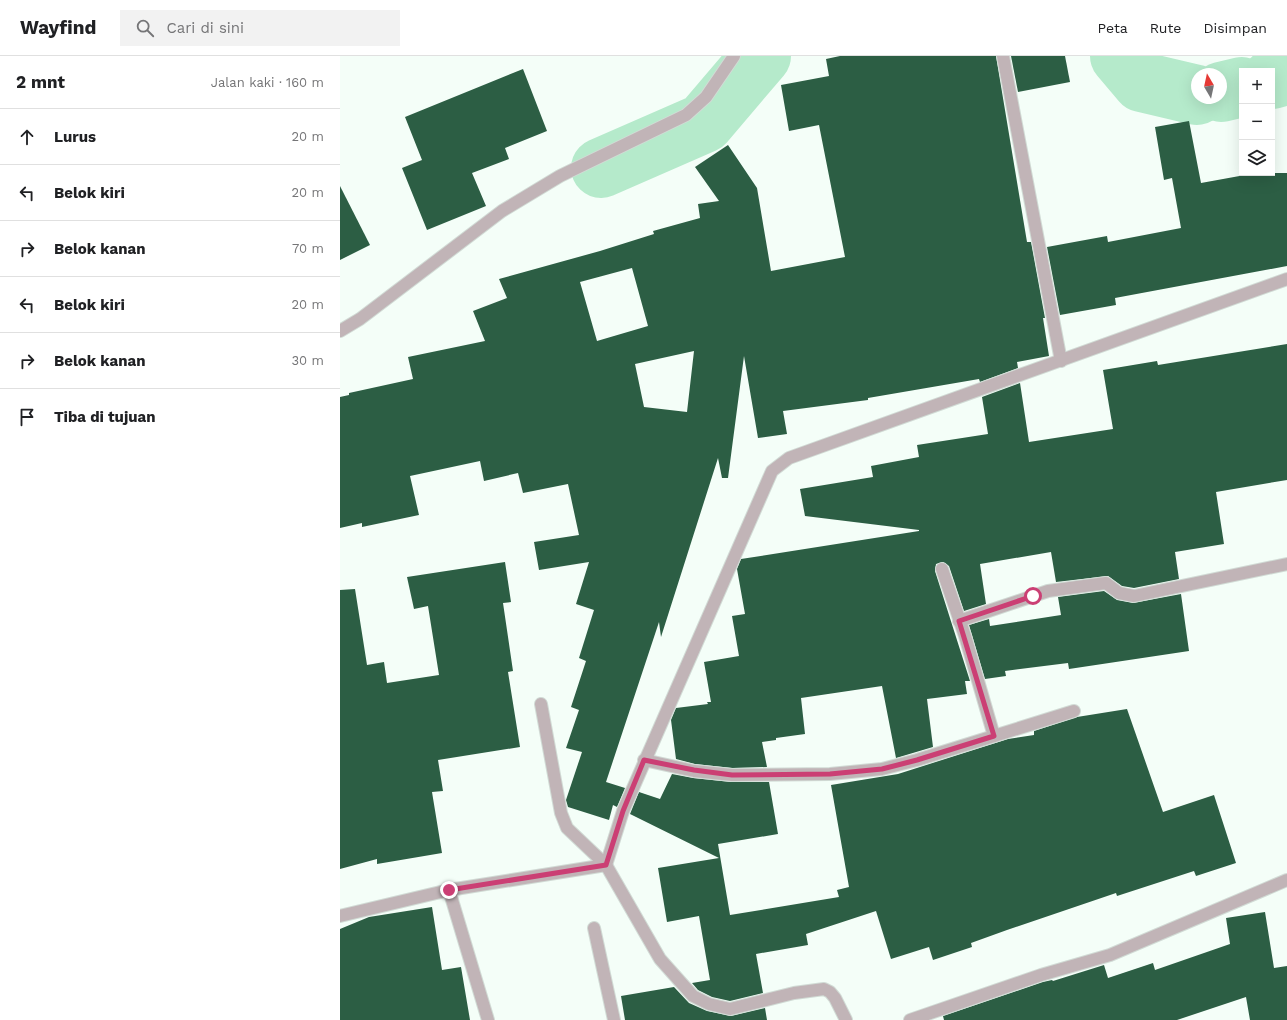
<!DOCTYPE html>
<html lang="id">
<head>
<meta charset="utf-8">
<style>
  :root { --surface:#fff; --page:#f2f2f2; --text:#202124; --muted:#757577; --line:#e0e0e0 }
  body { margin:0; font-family:"Work Sans",sans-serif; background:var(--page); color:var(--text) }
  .controls { position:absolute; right:12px; top:12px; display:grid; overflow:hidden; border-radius:0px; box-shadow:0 4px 16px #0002 }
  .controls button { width:36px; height:36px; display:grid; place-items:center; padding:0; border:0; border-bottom:1px solid var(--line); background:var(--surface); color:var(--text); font:20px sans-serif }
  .compass { position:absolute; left:851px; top:12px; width:36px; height:36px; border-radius:50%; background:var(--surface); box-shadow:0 4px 16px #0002; rotate:351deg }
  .stop { position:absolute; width:12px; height:12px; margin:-9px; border:3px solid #cb3f74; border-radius:50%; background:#fff }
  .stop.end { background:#cb3f74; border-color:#fff; box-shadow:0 1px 4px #0008 }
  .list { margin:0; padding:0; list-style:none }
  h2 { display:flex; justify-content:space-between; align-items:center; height:52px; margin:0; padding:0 16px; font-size:17px }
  h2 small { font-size:13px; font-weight:400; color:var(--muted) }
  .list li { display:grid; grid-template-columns:26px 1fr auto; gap:12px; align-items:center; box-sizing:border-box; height:56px; padding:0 16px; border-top:1px solid var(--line) }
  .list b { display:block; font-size:15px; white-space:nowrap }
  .list em { font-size:13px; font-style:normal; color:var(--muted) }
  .icon { flex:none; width:22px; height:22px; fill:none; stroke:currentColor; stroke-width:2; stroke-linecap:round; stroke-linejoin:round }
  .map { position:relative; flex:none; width:947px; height:964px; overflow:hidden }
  header { display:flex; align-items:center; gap:24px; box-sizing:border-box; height:56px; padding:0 20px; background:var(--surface); border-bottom:1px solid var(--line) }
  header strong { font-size:19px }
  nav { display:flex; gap:22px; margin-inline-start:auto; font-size:14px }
  .search { width:280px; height:36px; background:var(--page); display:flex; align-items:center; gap:10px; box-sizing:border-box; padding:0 14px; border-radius:0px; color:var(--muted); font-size:15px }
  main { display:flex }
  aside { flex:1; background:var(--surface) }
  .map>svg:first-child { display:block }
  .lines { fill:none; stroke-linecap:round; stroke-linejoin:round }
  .river { stroke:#b5eacb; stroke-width:60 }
  .building { fill:#2c5e44; fill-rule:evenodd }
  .street-casing { stroke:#d1dbd5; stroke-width:14 }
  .street { stroke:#c1b4b7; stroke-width:12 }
  .route { stroke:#cb3f74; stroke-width:5 }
</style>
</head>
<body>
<header>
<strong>Wayfind</strong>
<div class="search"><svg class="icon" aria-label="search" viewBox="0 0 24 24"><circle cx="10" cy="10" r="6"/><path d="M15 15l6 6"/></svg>Cari di sini</div>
<nav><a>Peta</a><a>Rute</a><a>Disimpan</a></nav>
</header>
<main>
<aside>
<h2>2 mnt<small>Jalan kaki · 160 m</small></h2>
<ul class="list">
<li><svg class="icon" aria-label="ahead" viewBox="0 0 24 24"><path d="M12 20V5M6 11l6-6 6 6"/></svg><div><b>Lurus</b></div><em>20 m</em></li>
<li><svg class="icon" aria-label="left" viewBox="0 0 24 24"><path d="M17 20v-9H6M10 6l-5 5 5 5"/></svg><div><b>Belok kiri</b></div><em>20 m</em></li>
<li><svg class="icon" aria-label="right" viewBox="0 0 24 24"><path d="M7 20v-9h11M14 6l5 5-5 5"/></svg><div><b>Belok kanan</b></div><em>70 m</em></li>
<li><svg class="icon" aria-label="left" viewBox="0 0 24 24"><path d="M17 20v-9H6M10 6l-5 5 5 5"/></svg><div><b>Belok kiri</b></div><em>20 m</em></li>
<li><svg class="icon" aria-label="right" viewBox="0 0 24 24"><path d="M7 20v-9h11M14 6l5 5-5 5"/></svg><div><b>Belok kanan</b></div><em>30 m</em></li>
<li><svg class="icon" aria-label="arrive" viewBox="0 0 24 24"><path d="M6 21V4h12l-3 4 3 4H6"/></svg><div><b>Tiba di tujuan</b></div></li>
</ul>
</aside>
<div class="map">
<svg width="947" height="964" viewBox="0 0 947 964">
  <rect width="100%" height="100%" fill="#f4fef8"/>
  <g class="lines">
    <g class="river">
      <path d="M780,0L802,26L857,39"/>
      <path d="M932,23L947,19"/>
      <path d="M881,36L902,31"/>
      <path d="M261,112L364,67L421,0"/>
    </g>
  </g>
  <g class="building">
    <path d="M500,0H656L687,186H691L705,262H703L709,300L677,306L678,312L640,326L639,323L528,342V344L443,355L447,378L418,382L404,300L388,422H382L378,402L321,581L319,566L266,726L285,732L277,751L273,749L269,764L228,751L226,744L242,696L226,692L239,654L231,651L246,605L239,602L254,554L236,548L249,506L199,514L194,486L239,479L228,428L183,437L178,417L144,425L140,405L70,420L79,459L22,471V467L0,472V341L9,339V337L73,323L68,301L145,285L133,255L167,242L159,223L260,195L314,178L313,175L360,162L358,148L379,145L355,111L388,89L417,132L431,215L505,201L479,69L449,75L441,29L489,20L486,3ZM292,212L308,270L257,285L240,226ZM354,295L347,356L304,351L295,308Z"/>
    <path d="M671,0H725L730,26L678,36Z"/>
    <path d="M183,13L207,75L165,92L169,103L132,117L146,150L87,174L62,112L82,104L65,61Z"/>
    <path d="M849,65L861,127L916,117H947V210L775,242L776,249L720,259L707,191L767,180L768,186L841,172L832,122L824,124L815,71Z"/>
    <path d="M0,130L30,189L0,204Z"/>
    <path d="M947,288V424L876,436L884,488L835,496L839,523L794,532L782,530L768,520L716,526L711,496L640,508L646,548L624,555L609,510L603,506L596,508L595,515L630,625H625L627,638L587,643L593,691L556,702L542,630L461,642L465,678L436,682V684L422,686L427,711L392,712L355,708L336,703L331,664L336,652L368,648L367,646H371L364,606L399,600L392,560L405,558L397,513L401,503L579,475V474L465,460L460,433L533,421L531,410L579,401L577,389L648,378L642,341L680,327L689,386L773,373L763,314L817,305L818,309Z"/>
    <path d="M165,506L171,546L163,547L173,615L168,616L180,691L98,704L103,735L92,736L102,797L37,808V803L0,813V534L15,533L27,609L44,606L47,627L99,619L88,550L74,553L67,521Z"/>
    <path d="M764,535L777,544L793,547L841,538L849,595L729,613L728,607L665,615L666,620L645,623L629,569L649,563L650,570L721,559L718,541Z"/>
    <path d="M787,653L823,756L874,739L896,807L856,820L854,815L777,840L776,837L667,874L631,887L632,891L593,904L589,891L551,903L536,855L466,878L468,889L416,898L423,937L390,945L372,941L358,934L352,927L370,924L359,860L327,866L318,812L379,802L290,758L299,736L320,743L332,718L353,722L391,726H429L438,778L378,788L390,859L499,841L497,834L509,831L491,729L558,718L668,683L694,679V675L737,661Z"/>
    <path d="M92,851L102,914L121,911L130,964H0V873L29,861Z"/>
    <path d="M925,856L934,912L947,910V964H910L906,941L837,964H604L603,960L703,926L712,924L713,925L764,909L768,922L813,907L815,914L890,888L886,862Z"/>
    <path d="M334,931L349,947L367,955L391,960L425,952L427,964H285L281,940Z"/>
  </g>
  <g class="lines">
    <g class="street-casing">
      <g id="street">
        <path d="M663,0L721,305"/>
        <path d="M0,275L20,263L162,155L220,120L346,59L366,41L394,0"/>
        <path d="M619,565L708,535L766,527L779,537L794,540L947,508"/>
        <path d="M201,648L221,757L227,772L266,809L320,903L353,940L369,948L390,953L454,937L484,933L490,936L495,942L506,964"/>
        <path d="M654,680L734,655"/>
        <path d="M304,704L354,715L392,719L490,718L542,713L577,704L654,680L625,580L602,513"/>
        <path d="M109,834L148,964"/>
        <path d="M0,860L109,834L266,809L283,755L432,415L449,402L947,223"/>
        <path d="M254,872L274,964"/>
        <path d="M570,964L701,919L770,899L947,824"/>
      </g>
    </g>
    <use href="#street" class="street"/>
  </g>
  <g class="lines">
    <path class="route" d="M109,834L266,809L283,755L304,704L354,714L392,719L490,718L542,713L577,704L654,680L619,565L693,540"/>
  </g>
</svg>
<div class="controls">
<button>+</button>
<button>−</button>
<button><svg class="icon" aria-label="layers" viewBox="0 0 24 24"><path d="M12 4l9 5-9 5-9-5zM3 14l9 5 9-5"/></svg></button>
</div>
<svg class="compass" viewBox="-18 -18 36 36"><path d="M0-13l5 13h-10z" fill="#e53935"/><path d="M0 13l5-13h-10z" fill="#757577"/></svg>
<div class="stop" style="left:693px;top:540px"></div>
<div class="stop end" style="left:109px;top:834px"></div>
</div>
</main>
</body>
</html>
